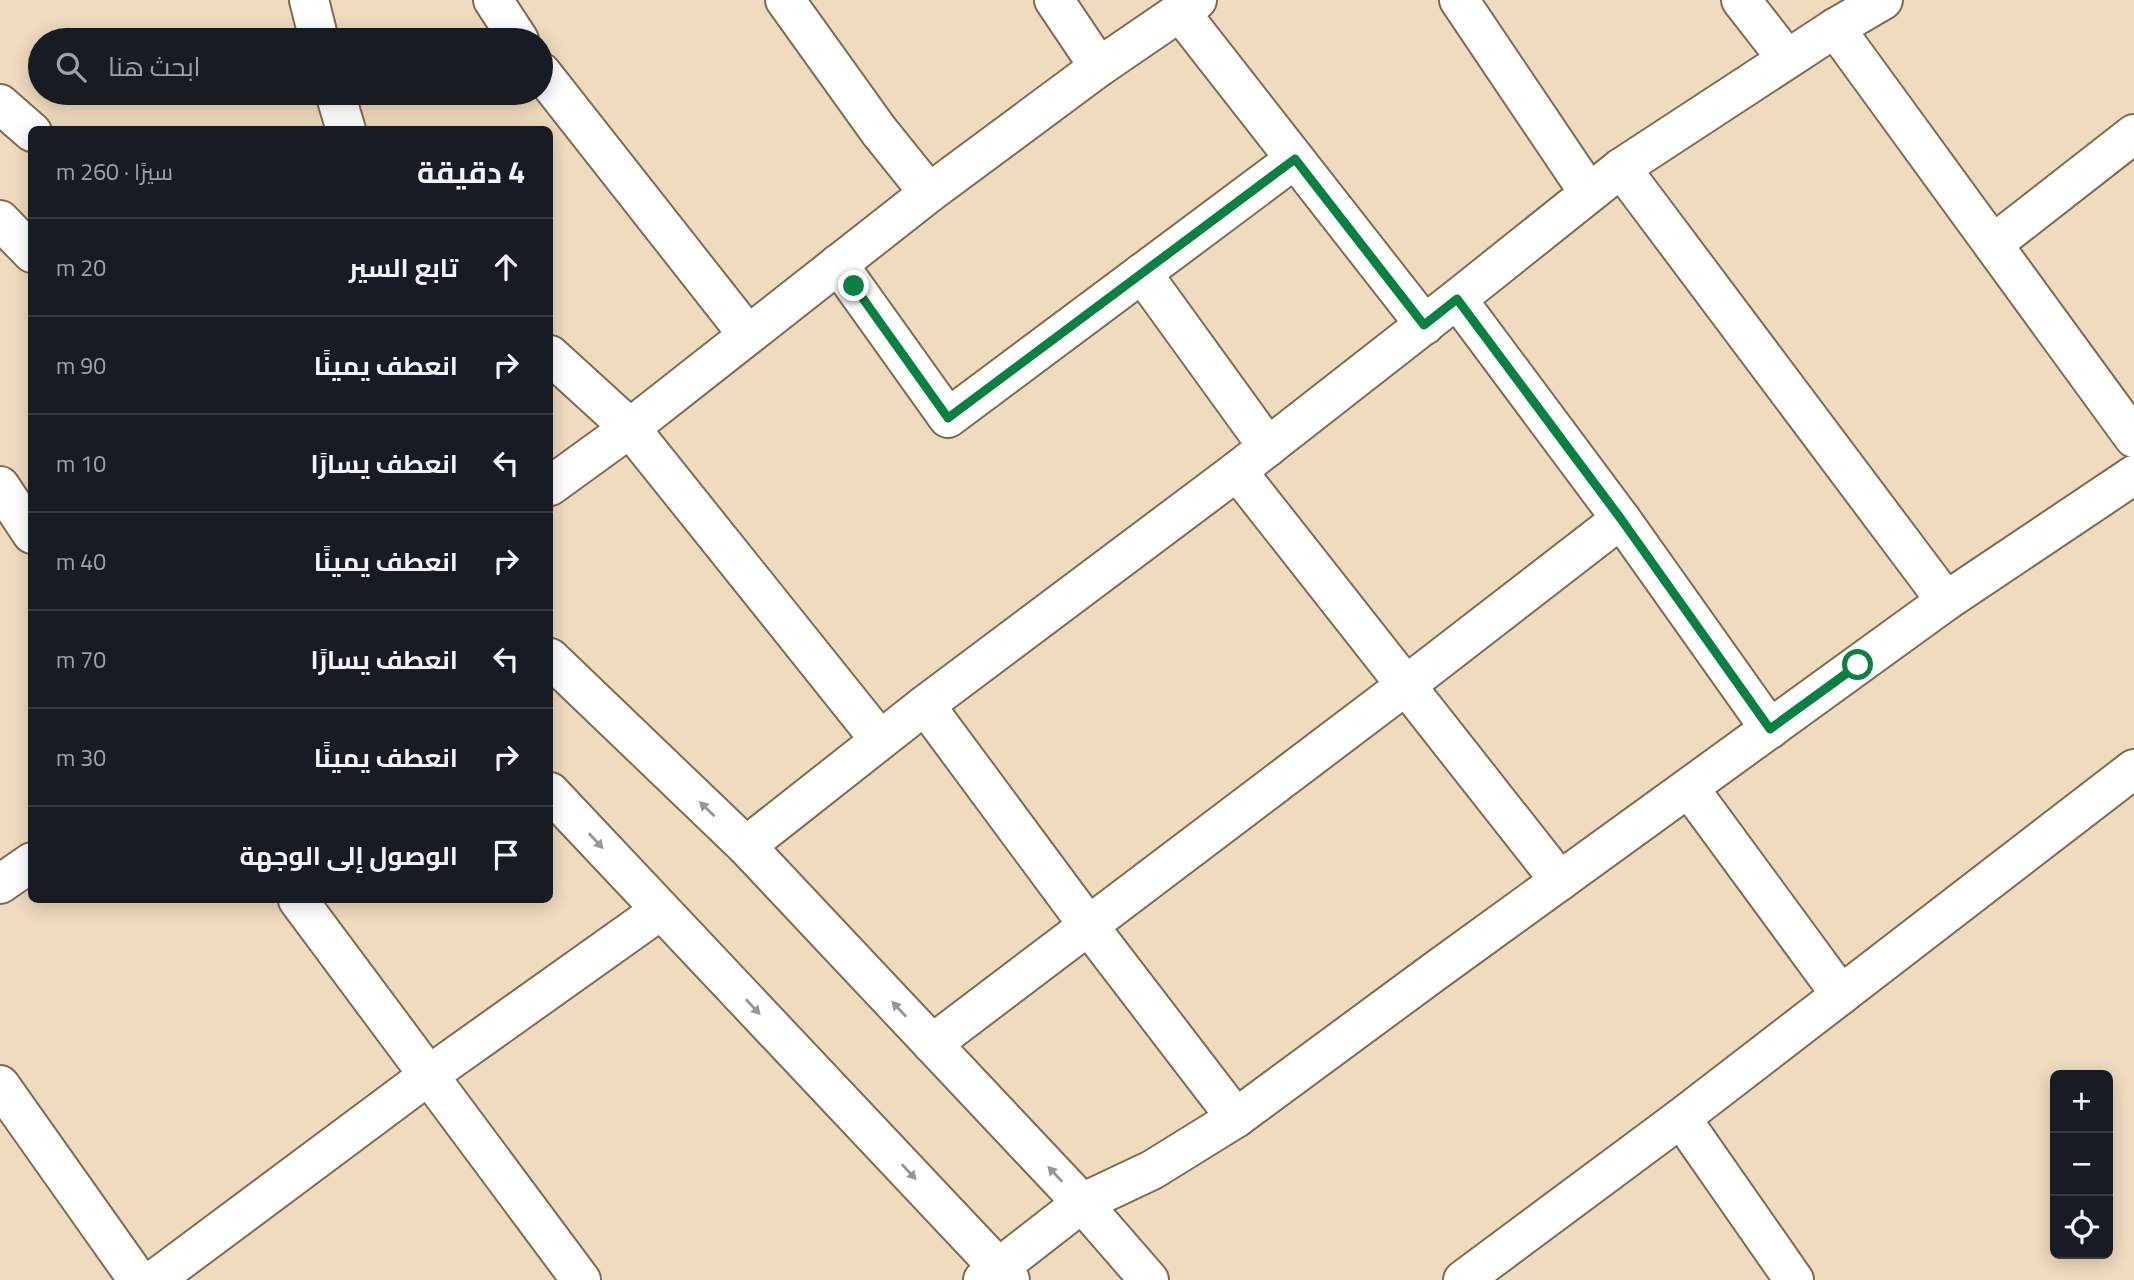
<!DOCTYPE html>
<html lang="ar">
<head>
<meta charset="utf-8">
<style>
  :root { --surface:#171b24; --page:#242831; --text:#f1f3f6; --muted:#9ea1a6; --line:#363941 }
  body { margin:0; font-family:Georgia,Cairo,serif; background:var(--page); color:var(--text); direction:rtl }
  .controls { position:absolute; right:21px; bottom:21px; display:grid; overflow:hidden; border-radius:10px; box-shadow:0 4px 18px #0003 }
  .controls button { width:63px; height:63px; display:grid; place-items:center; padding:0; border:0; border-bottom:2px solid var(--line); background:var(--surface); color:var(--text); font:35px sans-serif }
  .stop { position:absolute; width:21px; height:21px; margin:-16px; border:5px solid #0b8043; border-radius:50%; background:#fff }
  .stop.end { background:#0b8043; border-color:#fff; box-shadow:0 2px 7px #0008 }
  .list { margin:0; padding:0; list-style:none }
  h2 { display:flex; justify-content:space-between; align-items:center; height:91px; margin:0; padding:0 28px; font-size:30px }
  h2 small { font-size:23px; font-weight:400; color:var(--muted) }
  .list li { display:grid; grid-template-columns:46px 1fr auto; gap:21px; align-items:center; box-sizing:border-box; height:98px; padding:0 28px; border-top:2px solid var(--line) }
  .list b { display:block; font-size:26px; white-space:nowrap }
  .list em { font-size:23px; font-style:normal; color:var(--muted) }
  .icon { flex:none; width:38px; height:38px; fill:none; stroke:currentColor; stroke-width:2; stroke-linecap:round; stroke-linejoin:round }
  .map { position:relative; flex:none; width:2134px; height:1280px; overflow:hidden; direction:ltr }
  .search { position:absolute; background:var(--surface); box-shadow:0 4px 18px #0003; left:28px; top:28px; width:525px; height:77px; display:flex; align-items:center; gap:18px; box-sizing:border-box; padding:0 24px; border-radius:38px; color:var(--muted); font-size:26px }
  .panel { position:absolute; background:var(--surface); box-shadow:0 4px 18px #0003; left:28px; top:126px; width:525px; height:777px; border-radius:10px; direction:rtl }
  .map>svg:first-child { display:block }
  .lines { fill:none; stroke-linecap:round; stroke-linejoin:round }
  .minor-casing { stroke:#7e6c52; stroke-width:42 }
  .minor { stroke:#fff; stroke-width:38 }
  .oneway { fill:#999691 }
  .route { stroke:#0b8043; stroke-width:9 }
</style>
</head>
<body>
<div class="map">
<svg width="2134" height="1280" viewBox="0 0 2134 1280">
  <rect width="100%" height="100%" fill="#efdbbe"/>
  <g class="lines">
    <g class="minor-casing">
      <g id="minor">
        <path d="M309,0L319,40"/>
        <path d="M493,0L519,40"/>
        <path d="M785,0L879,131L929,193"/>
        <path d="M1054,0L1099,67"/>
        <path d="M1459,0L1589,193"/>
        <path d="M1741,0L1787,59"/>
        <path d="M1180,12L1425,325"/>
        <path d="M1835,28L2134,438"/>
        <path d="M541,72L748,335"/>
        <path d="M335,93L346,130"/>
        <path d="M0,104L32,132"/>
        <path d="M1621,168L1946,601"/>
        <path d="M0,220L32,253"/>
        <path d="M1993,244L2134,134"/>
        <path d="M838,264L948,418L1295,159"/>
        <path d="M1142,273L1268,447"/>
        <path d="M1457,299L1621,519L1770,729"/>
        <path d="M550,355L630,428L880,740"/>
        <path d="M1237,471L1560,881"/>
        <path d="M0,486L32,534"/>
        <path d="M550,486L630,428L929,193L1099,67L1197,0"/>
        <path d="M550,658L746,846L1082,1203L1149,1280"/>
        <path d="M925,705L1088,925L1236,1118"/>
        <path d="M1689,788L1841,995"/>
        <path d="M550,792L1010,1280"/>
        <path d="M746,846L925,705L1237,471L1457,299L1621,168L1835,28L1883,0"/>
        <path d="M0,884L32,862"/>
        <path d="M298,900L581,1280"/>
        <path d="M932,1044L1405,686L1621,519"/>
        <path d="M0,1085L138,1280"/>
        <path d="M1681,1118L1794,1280"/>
        <path d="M154,1280L429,1075L661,910"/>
        <path d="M983,1280L1082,1203L1152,1170L1236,1118L1434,972L1946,601L2134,475"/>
        <path d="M1463,1280L1681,1118L2134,769"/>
      </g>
    </g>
    <use href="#minor" class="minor"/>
  </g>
  <defs><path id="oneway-solid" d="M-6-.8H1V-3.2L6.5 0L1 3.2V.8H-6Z" transform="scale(1.75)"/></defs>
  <g class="oneway">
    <use href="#oneway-solid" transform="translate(707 809) rotate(-136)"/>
    <use href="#oneway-solid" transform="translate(596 841) rotate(47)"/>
    <use href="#oneway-solid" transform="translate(753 1007) rotate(47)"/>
    <use href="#oneway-solid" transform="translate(899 1009) rotate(-133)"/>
    <use href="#oneway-solid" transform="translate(909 1172) rotate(47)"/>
    <use href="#oneway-solid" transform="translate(1055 1174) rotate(-133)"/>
  </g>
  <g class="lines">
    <path class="route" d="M854,286L948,418L1295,159L1424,325L1457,299L1621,519L1770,729L1858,665"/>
  </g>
</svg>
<div class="controls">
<button>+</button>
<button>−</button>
<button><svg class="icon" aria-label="locate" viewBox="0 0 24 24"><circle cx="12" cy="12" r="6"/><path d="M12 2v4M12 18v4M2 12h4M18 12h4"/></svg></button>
</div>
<div class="stop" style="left:1858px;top:665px"></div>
<div class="stop end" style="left:854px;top:286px"></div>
<div class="search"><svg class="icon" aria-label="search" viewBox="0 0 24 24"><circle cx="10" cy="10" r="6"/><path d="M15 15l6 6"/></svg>ابحث هنا</div>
<section class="panel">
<h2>4 دقيقة<small>سيرًا · 260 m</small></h2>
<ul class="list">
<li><svg class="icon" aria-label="ahead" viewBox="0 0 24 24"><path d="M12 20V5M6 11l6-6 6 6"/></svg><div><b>تابع السير</b></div><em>20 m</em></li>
<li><svg class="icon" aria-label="right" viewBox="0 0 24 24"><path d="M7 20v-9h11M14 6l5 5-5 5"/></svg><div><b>انعطف يمينًا</b></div><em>90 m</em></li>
<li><svg class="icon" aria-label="left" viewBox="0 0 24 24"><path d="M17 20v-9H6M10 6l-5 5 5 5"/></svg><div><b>انعطف يسارًا</b></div><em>10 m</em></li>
<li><svg class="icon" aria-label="right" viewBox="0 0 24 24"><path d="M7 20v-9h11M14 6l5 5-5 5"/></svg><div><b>انعطف يمينًا</b></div><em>40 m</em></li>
<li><svg class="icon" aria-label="left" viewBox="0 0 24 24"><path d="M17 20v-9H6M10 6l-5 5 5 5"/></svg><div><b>انعطف يسارًا</b></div><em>70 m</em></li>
<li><svg class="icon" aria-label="right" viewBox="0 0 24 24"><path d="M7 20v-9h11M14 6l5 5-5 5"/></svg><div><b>انعطف يمينًا</b></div><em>30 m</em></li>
<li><svg class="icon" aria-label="arrive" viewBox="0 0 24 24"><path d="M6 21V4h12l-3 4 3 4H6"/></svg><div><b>الوصول إلى الوجهة</b></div></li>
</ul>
</section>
</div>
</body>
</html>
